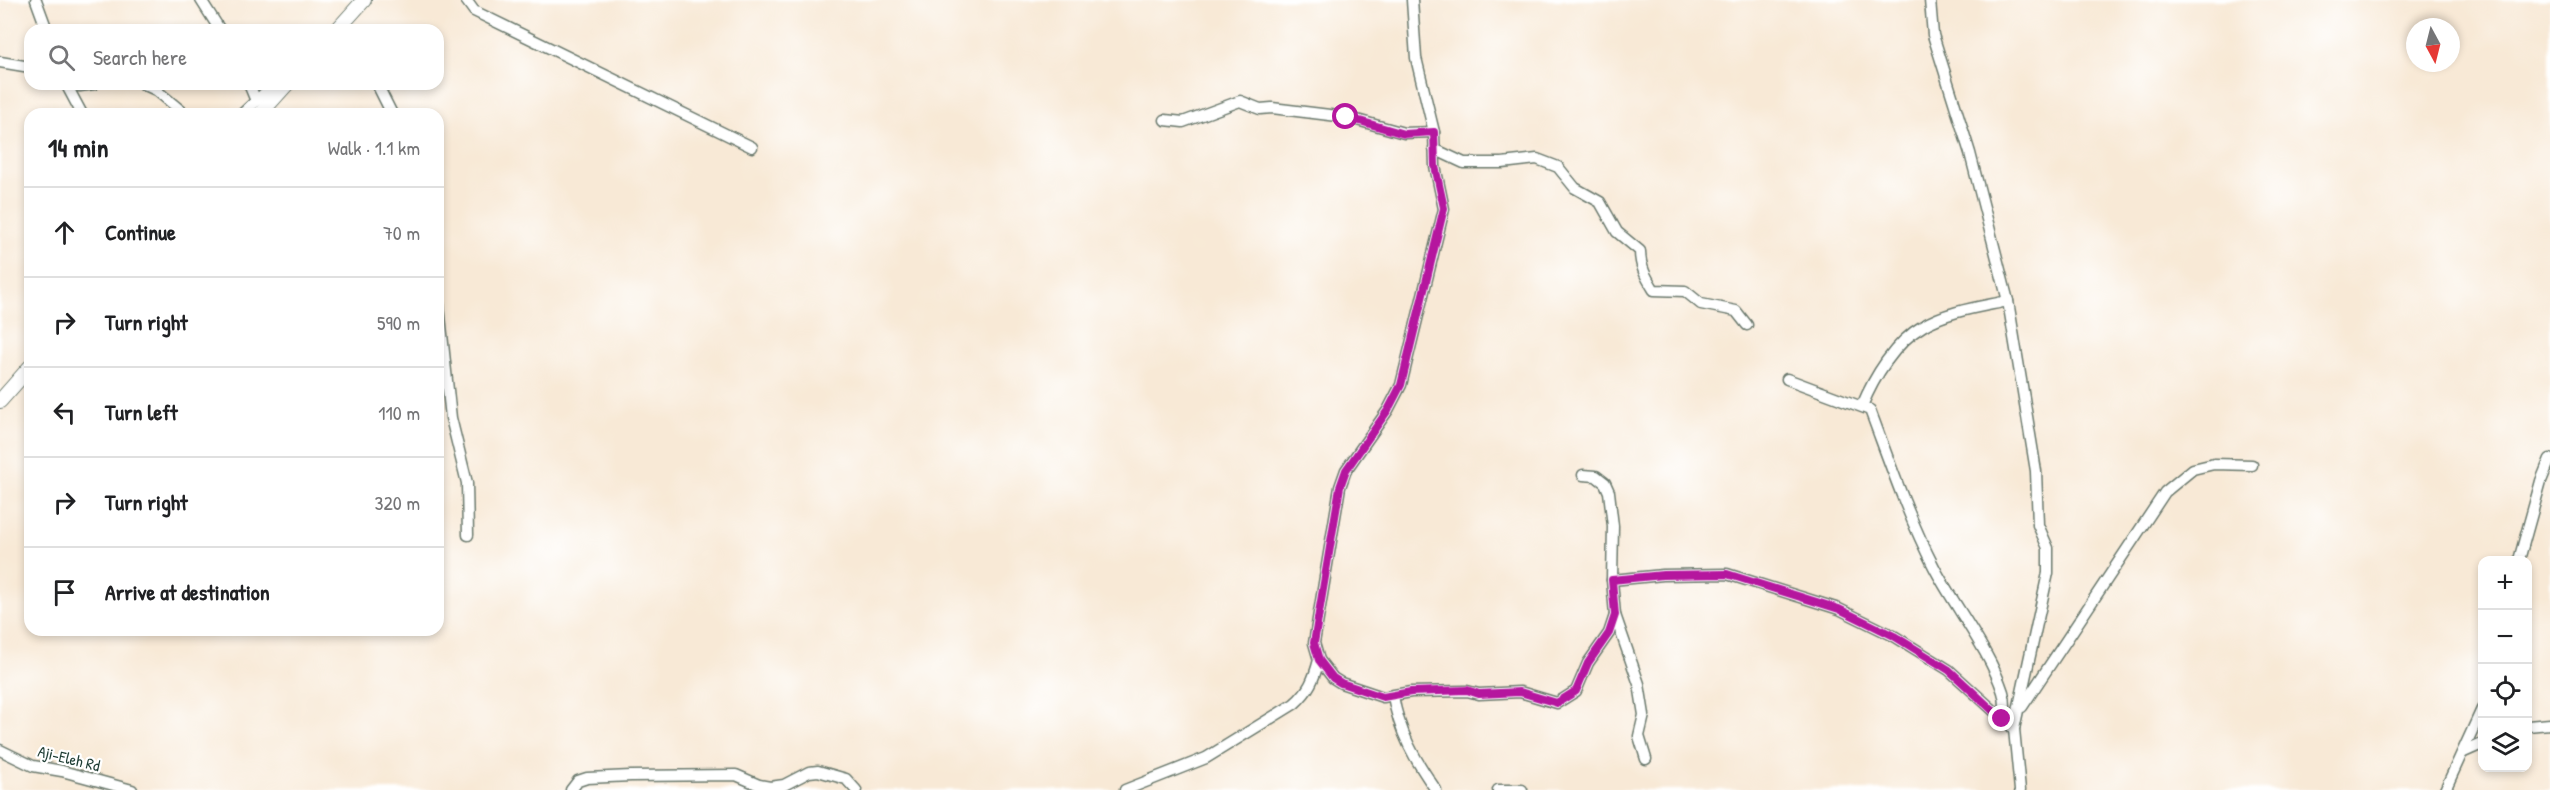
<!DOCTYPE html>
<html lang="en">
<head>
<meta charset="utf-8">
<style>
  :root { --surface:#fff; --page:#f6f6f6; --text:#202124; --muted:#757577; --line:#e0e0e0 }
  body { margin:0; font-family:"Patrick Hand",sans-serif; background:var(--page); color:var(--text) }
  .controls { position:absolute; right:18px; bottom:18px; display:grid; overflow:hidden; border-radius:12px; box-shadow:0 3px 9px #0003 }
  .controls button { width:54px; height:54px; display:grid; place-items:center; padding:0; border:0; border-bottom:2px solid var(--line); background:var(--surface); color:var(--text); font:30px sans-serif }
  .compass { position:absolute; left:2406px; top:18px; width:54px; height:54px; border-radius:50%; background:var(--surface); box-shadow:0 3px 9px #0003; rotate:173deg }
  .stop { position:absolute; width:18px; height:18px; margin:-14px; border:4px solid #b5179e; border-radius:50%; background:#fff }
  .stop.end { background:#b5179e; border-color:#fff; box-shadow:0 2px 6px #0008 }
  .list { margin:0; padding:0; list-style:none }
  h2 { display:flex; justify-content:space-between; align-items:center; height:78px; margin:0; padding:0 24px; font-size:26px }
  h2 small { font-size:20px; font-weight:400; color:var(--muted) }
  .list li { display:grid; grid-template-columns:39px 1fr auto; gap:18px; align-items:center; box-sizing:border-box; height:90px; padding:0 24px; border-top:2px solid var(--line) }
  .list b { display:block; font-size:22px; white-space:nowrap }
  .list em { font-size:20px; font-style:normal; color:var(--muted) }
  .icon { flex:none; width:33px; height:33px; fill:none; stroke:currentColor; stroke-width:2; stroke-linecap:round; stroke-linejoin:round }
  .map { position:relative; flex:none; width:2550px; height:790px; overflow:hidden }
  .search { position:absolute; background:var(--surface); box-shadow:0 3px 9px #0003; left:24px; top:24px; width:420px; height:66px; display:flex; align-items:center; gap:15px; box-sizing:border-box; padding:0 21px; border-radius:18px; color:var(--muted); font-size:22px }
  .panel { position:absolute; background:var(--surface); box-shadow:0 3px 9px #0003; left:24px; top:108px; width:420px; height:528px; border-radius:18px }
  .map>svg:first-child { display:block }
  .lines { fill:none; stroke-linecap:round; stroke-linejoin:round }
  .minor-casing { stroke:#6b796d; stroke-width:13 }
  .major-casing { stroke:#6b796d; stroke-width:16 }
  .minor { stroke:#fff; stroke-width:10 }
  .major { stroke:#fff; stroke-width:14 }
  .route { stroke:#b5179e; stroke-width:8 }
  .labels { text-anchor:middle; stroke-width:4.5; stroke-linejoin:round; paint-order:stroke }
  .street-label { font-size:16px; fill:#1f3d34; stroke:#fff }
</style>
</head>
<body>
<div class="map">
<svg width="2550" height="790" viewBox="0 0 2550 790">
  <rect width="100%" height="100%" fill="#fff"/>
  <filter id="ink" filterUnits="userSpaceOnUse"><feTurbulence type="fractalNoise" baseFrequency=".0167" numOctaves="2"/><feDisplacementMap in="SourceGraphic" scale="12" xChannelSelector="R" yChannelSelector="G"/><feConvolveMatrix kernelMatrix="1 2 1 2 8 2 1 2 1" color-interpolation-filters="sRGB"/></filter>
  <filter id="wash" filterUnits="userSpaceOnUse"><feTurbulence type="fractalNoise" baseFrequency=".008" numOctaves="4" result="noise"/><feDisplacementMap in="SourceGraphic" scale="24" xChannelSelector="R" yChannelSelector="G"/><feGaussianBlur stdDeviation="1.35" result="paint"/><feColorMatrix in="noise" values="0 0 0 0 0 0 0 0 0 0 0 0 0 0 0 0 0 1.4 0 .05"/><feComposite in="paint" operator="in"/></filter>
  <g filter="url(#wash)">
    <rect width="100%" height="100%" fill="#f8e9d6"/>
  </g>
  <g filter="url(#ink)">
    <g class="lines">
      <g class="minor-casing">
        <g id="minor">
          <path d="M36,0L47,30"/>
          <path d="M201,0L220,30"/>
          <path d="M466,0L474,11L752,147"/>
          <path d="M1412,0L1416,58L1434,132L1435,166L1444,209L1401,385L1388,410L1346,470L1340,487L1314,643L1319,660L1333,678L1341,683L1383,697L1411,692L1467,691L1479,694L1520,692L1557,703L1576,691L1588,663L1609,633L1615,615"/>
          <path d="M1930,0L1933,35L1970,153L2008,301L2036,471L2038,525L2048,548V573L2014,729L2020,790"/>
          <path d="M0,62L30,67"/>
          <path d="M66,84L82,114"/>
          <path d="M66,84L80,86L94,84"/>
          <path d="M143,84L156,90L185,114"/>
          <path d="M249,84L256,101"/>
          <path d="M377,84L392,114"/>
          <path d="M242,114L274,84"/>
          <path d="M1165,120L1183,122L1240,101L1260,109L1272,108L1346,117L1404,133L1434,132"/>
          <path d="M1434,149L1464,163H1502L1537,159L1558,167L1575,188L1600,202L1617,232L1640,251C1640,267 1646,277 1654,290L1685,291L1701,304L1736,311L1747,325"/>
          <path d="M438,297L451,418L467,483L468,535"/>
          <path d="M1787,379L1870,410C1890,463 1908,517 1934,567C1954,606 1990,651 2003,692C2006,702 2005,709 2003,719"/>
          <path d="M1862,406C1874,377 1895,342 1923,326C1948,311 1980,307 2008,301"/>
          <path d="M1583,475L1596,476L1605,483L1609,492L1613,526L1612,580L1615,615L1639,684L1644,715L1639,736L1646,759"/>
          <path d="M2519,560L2541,481L2550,459"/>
          <path d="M1612,580L1663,575L1727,574L1839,609L1894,636L1949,670L2014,729"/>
          <path d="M1393,696C1399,732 1415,760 1436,790"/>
          <path d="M2022,707L2165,492L2193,469L2214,464L2252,465"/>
          <path d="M2528,726L2550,724"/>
          <path d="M0,750L33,766L62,771L132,790"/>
          <path d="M2464,752L2482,744"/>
          <path d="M571,790L578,781L587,778L631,776L736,775L759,785L770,787L784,785L809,772L818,771L846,779L856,790"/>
          <path d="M1125,790L1206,758L1294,704C1309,691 1314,679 1319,660"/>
          <path d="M1498,790H1522"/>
          <path d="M2445,790L2482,709"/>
        </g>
      </g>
      <g class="major-casing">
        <g id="major">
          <path d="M337,30L364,0"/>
          <path d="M260,114L287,84"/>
          <path d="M0,401L30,367"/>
        </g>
      </g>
      <use href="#minor" class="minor"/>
      <use href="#major" class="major"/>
    </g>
  </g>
  <g class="lines" filter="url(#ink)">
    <path class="route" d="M1346,117L1404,134L1434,132L1435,166L1444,208L1401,385L1388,410L1346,470L1340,487L1314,643L1319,660L1333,678L1341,683L1383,697L1411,692L1467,690L1479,694L1520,692L1557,703L1576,691L1588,663L1609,633L1615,615L1612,580L1663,575L1727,574L1839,609L1894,636L1949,670L2002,719"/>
  </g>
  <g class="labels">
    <g class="street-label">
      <text transform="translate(69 758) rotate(14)" y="6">Aji-Eleh Rd</text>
    </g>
  </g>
</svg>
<div class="controls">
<button>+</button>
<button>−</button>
<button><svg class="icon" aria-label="locate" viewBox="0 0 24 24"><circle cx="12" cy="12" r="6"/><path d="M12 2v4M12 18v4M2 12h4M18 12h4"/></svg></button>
<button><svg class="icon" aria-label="layers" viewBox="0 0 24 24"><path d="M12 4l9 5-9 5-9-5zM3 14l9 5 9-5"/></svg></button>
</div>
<svg class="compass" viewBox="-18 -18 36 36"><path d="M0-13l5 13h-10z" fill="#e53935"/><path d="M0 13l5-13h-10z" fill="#757577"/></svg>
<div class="stop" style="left:1346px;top:117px"></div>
<div class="stop end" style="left:2002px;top:719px"></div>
<div class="search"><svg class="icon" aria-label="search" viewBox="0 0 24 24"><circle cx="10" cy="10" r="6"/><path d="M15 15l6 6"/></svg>Search here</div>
<section class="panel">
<h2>14 min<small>Walk · 1.1 km</small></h2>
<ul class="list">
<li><svg class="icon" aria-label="ahead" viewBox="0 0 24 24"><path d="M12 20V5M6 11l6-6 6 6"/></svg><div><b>Continue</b></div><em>70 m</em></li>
<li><svg class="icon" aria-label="right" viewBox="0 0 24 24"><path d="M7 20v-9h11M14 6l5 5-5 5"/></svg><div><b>Turn right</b></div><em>590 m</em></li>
<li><svg class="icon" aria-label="left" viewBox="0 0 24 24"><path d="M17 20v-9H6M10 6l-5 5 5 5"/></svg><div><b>Turn left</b></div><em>110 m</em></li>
<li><svg class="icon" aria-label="right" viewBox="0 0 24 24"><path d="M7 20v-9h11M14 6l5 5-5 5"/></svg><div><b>Turn right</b></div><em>320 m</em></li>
<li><svg class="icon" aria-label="arrive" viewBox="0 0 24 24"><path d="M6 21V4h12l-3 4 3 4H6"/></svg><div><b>Arrive at destination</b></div></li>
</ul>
</section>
</div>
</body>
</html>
